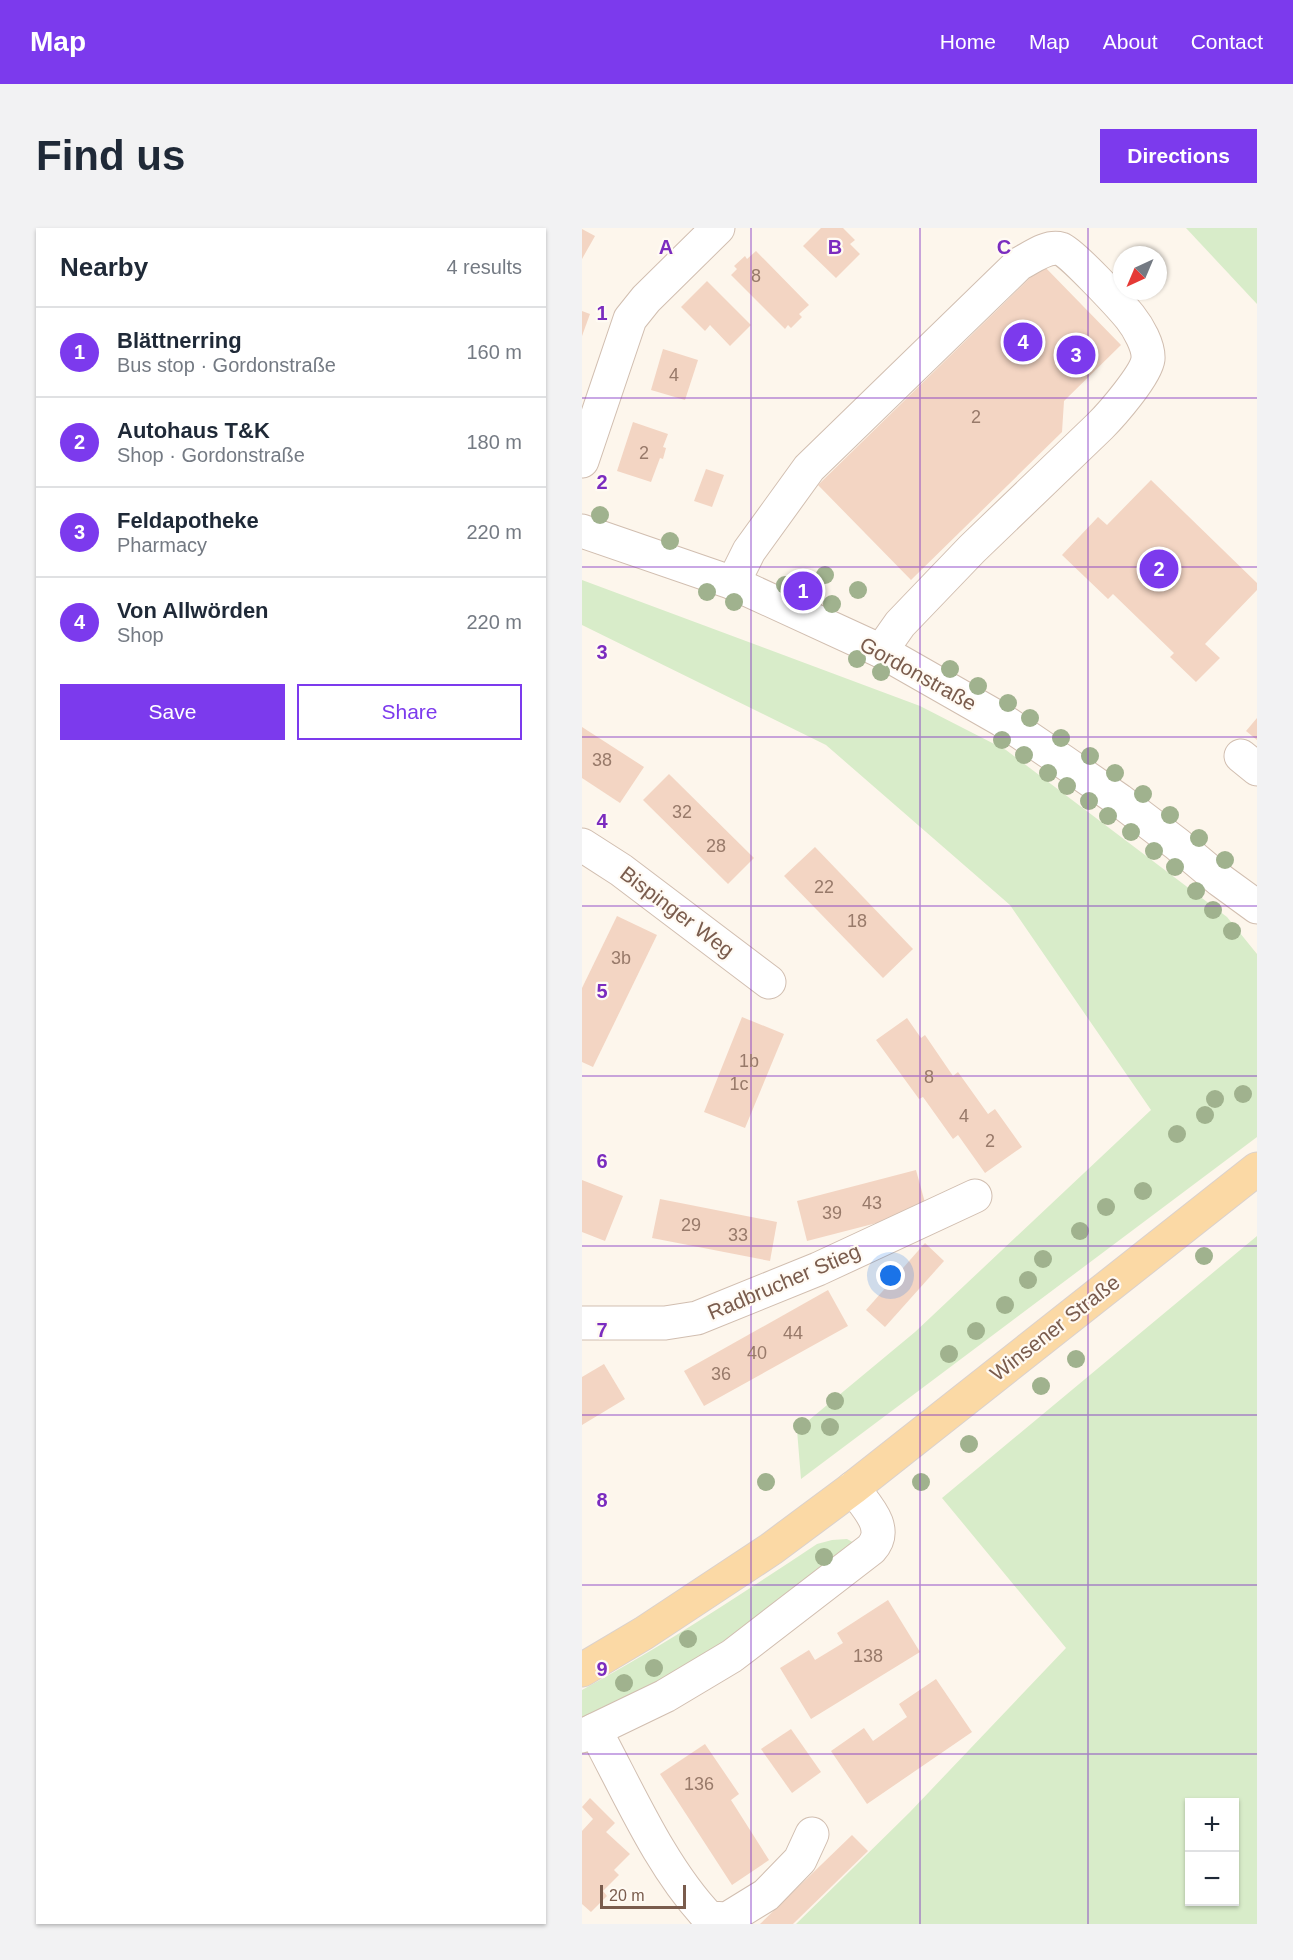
<!DOCTYPE html>
<html lang="en">
<head>
<meta charset="utf-8">
<style>
  :root { --surface:#fff; --page:#f2f2f3; --text:#1f2937; --muted:#747a83; --line:#e0e1e3; --accent:#7c3aed }
  body { margin:0; font-family:Arial,sans-serif; background:var(--page); color:var(--text) }
  .controls { position:absolute; right:18px; bottom:18px; display:grid; overflow:hidden; border-radius:0px; box-shadow:0 2px 4px #0004 }
  .controls button { width:54px; height:54px; display:grid; place-items:center; padding:0; border:0; border-bottom:2px solid var(--line); background:var(--surface); color:var(--text); font:30px sans-serif }
  .compass { position:absolute; left:531px; top:18px; width:54px; height:54px; border-radius:50%; background:var(--surface); box-shadow:0 2px 4px #0004; rotate:224deg }
  .scale { position:absolute; left:18px; bottom:15px; width:86px; box-sizing:border-box; padding-left:6px; border:3px solid #7a5c4d; border-top:0; font-size:16px; line-height:21px; white-space:nowrap; color:#7a5c4d; -webkit-text-stroke:4px #fffaf3; paint-order:stroke }
  .you { position:absolute; left:309px; top:1048px; width:21px; height:21px; margin:-15px; border:4px solid #fff; border-radius:50%; background:#1a73e8; box-shadow:0 0 0 9px #1a73e833 }
  .badge { display:grid; place-items:center; width:39px; height:39px; border-radius:50%; background:var(--accent); color:#fff; font-size:20px; font-weight:700 }
  .pin { position:absolute; translate:-50% -50%; border:3px solid #fff; box-shadow:0 2px 6px #0006 }
  .list { margin:0; padding:0; list-style:none }
  h2 { display:flex; justify-content:space-between; align-items:center; height:78px; margin:0; padding:0 24px; font-size:26px }
  h2 small { font-size:20px; font-weight:400; color:var(--muted) }
  .list li { display:grid; grid-template-columns:39px 1fr auto; gap:18px; align-items:center; box-sizing:border-box; height:90px; padding:0 24px; border-top:2px solid var(--line) }
  .list b { display:block; font-size:22px; white-space:nowrap }
  .list p { margin:0; font-size:20px; white-space:nowrap; color:var(--muted) }
  .list em { font-size:20px; font-style:normal; color:var(--muted) }
  .actions { display:flex; gap:12px; padding:18px 24px }
  .actions a { flex:1; padding:14px 0; border:2px solid var(--accent); border-radius:0px; text-align:center; font-size:21px; color:var(--accent) }
  .actions .main { background:var(--accent); color:#fff }
  .map { position:relative; flex:none; width:675px; height:1696px; overflow:hidden; border-radius:0px }
  header { display:flex; align-items:center; gap:36px; box-sizing:border-box; height:84px; padding:0 30px; background:var(--accent); color:#fff }
  header strong { font-size:28px }
  nav { display:flex; gap:33px; margin-inline-start:auto; font-size:21px }
  .intro { display:flex; align-items:center; justify-content:space-between; box-sizing:border-box; height:144px; padding:0 36px }
  h1 { margin:0; font-size:42px }
  .button { padding:15px 27px; border-radius:0px; background:var(--accent); color:#fff; font-size:21px; font-weight:700 }
  main { display:flex; gap:36px; padding:0 36px }
  aside { flex:1; background:var(--surface); border-radius:0px; box-shadow:0 2px 4px #0004 }
  .map>svg:first-child { display:block }
  .green { fill:#d8ecc9; fill-rule:evenodd }
  .building { fill:#f3d5c3 }
  .lines { fill:none; stroke-linecap:round; stroke-linejoin:round }
  .minor-casing { stroke:#d1beb0; stroke-width:35 }
  .major-casing { stroke:#dad1cd; stroke-width:35 }
  .minor { stroke:#fff; stroke-width:33 }
  .major { stroke:#fbd9a5; stroke-width:33 }
  .tree { fill:#a0b28e }
  .grid { fill:none; stroke:#7b2cbf; stroke-width:1.5; stroke-opacity:0.55 }
  .labels { text-anchor:middle; stroke-width:4.5; stroke-linejoin:round; paint-order:stroke }
  .number-label { font-size:18px; fill:#987a6a }
  .street-label { font-size:21px; fill:#7a5c4d; stroke:#fffaf3 }
  .grid-label { font-size:20px; text-anchor:middle; font-weight:bold; fill:#7b2cbf; stroke:#fffaf3; stroke-width:4.5; stroke-linejoin:round; paint-order:stroke }
</style>
</head>
<body>
<header>
<strong>Map</strong>
<nav><a>Home</a><a>Map</a><a>About</a><a>Contact</a></nav>
</header>
<div class="intro"><h1>Find us</h1><a class="button">Directions</a></div>
<main>
<aside>
<h2>Nearby<small>4 results</small></h2>
<ul class="list">
<li><span class="badge">1</span><div><b>Blättnerring</b><p>Bus stop · Gordonstraße</p></div><em>160 m</em></li>
<li><span class="badge">2</span><div><b>Autohaus T&amp;K</b><p>Shop · Gordonstraße</p></div><em>180 m</em></li>
<li><span class="badge">3</span><div><b>Feldapotheke</b><p>Pharmacy</p></div><em>220 m</em></li>
<li><span class="badge">4</span><div><b>Von Allwörden</b><p>Shop</p></div><em>220 m</em></li>
</ul>
<div class="actions"><a class="main">Save</a><a>Share</a></div>
</aside>
<div class="map">
<svg width="675" height="1696" viewBox="0 0 675 1696">
  <rect width="100%" height="100%" fill="#fdf6ec"/>
  <g class="green">
    <path d="M604,0H675V76Z"/>
    <path d="M0,352L338,478L424,522L645,689L675,726V909L219,1251L215,1202L333,1104L569,882L428,677L244,517L0,397Z"/>
    <path d="M675,1008V1696H214L328,1584L484,1420L360,1270ZM608,1574H652V1674H608Z"/>
    <path d="M265,1311L276,1317L106,1441L0,1490V1462C81,1418 158,1367 235,1316L250,1312Z"/>
  </g>
  <g class="building">
    <path d="M239,0H261L273,12L268,16L278,26L254,50L221,18Z"/>
    <path d="M0,1L13,8L0,31Z"/>
    <path d="M174,23L227,77L217,86L220,89L209,100L206,97L203,101L149,47L155,41L152,38L163,28L165,31Z"/>
    <path d="M461,37L539,117L482,173L480,204L329,352L236,257Z"/>
    <path d="M125,53L169,97L148,118L128,97L123,103L99,79Z"/>
    <path d="M0,83L8,86L0,108Z"/>
    <path d="M81,121L116,132L103,172L69,162Z"/>
    <path d="M51,194L86,206L81,219L84,220L81,231L78,230L69,254L35,243Z"/>
    <path d="M124,241L142,247L130,279L112,273Z"/>
    <path d="M569,252L675,355V362L623,416L638,430L614,454L588,429L592,425L531,366L526,371L480,327L516,289L525,297Z"/>
    <path d="M675,490V512L664,503Z"/>
    <path d="M0,499L62,539L38,575L0,550Z"/>
    <path d="M87,546L172,630L146,656L61,572Z"/>
    <path d="M233,619L331,721L301,750L202,648Z"/>
    <path d="M35,688L75,707L11,839L0,834V760Z"/>
    <path d="M160,789L202,806L163,900L122,884Z"/>
    <path d="M325,790L339,810L343,807L371,848L376,844L406,886L413,881L440,919L403,945L376,907L371,911L341,869L337,871L294,812Z"/>
    <path d="M334,942L345,982L225,1013L215,973Z"/>
    <path d="M0,952L41,968L23,1013L0,1004Z"/>
    <path d="M78,971L195,994L188,1033L70,1010Z"/>
    <path d="M343,1015L362,1033L303,1099L284,1082Z"/>
    <path d="M246,1062L266,1098L122,1178L102,1143Z"/>
    <path d="M22,1136L43,1171L0,1197V1149Z"/>
    <path d="M306,1372L338,1424L229,1491L198,1440L227,1422L233,1432L261,1415L255,1405Z"/>
    <path d="M354,1451L390,1504L285,1576L249,1523L282,1500L291,1513L325,1489L317,1476Z"/>
    <path d="M209,1501L239,1544L210,1565L179,1521Z"/>
    <path d="M123,1516L157,1566L149,1572L187,1632L150,1657L78,1546Z"/>
    <path d="M8,1570L33,1595L24,1604L48,1626L32,1642L37,1647L21,1663L25,1668L9,1684L0,1676V1603L11,1591L0,1579Z"/>
    <path d="M270,1607L286,1623L211,1696H178Z"/>
  </g>
  <g class="lines">
    <g class="minor-casing">
      <g id="minor">
        <path d="M0,233L48,91L64,71L136,0"/>
        <path d="M0,303L151,355L299,423L420,492L482,534L537,572L595,616L638,652L675,679"/>
        <path d="M151,355L167,323L227,240L437,36C449,30 465,17 479,21C490,25 539,78 548,89C556,99 567,118 566,131C564,147 530,186 518,198L390,321L318,396L299,423"/>
        <path d="M659,528L675,541"/>
        <path d="M0,617L39,642L187,754"/>
        <path d="M0,1095H83L115,1090L236,1041L393,968"/>
        <path d="M13,1502C46,1563 79,1640 127,1690L145,1691L184,1667L218,1632L230,1606"/>
        <path d="M0,1508L83,1468L150,1428L289,1321C308,1300 284,1278 271,1260"/>
      </g>
    </g>
    <g class="major-casing">
      <path id="major" d="M0,1442L62,1405L189,1321L271,1260L675,941"/>
    </g>
    <use href="#minor" class="minor"/>
    <use href="#major" class="major"/>
  </g>
  <g class="tree">
    <circle cx="18" cy="287" r="9"/>
    <circle cx="88" cy="313" r="9"/>
    <circle cx="243" cy="347" r="9"/>
    <circle cx="203" cy="357" r="9"/>
    <circle cx="276" cy="362" r="9"/>
    <circle cx="125" cy="364" r="9"/>
    <circle cx="152" cy="374" r="9"/>
    <circle cx="250" cy="376" r="9"/>
    <circle cx="275" cy="431" r="9"/>
    <circle cx="368" cy="441" r="9"/>
    <circle cx="299" cy="444" r="9"/>
    <circle cx="396" cy="458" r="9"/>
    <circle cx="426" cy="475" r="9"/>
    <circle cx="448" cy="490" r="9"/>
    <circle cx="479" cy="510" r="9"/>
    <circle cx="420" cy="512" r="9"/>
    <circle cx="442" cy="527" r="9"/>
    <circle cx="508" cy="528" r="9"/>
    <circle cx="466" cy="545" r="9"/>
    <circle cx="533" cy="545" r="9"/>
    <circle cx="485" cy="558" r="9"/>
    <circle cx="561" cy="566" r="9"/>
    <circle cx="507" cy="573" r="9"/>
    <circle cx="588" cy="587" r="9"/>
    <circle cx="526" cy="588" r="9"/>
    <circle cx="549" cy="604" r="9"/>
    <circle cx="617" cy="610" r="9"/>
    <circle cx="572" cy="623" r="9"/>
    <circle cx="643" cy="632" r="9"/>
    <circle cx="593" cy="639" r="9"/>
    <circle cx="614" cy="663" r="9"/>
    <circle cx="631" cy="682" r="9"/>
    <circle cx="650" cy="703" r="9"/>
    <circle cx="661" cy="866" r="9"/>
    <circle cx="633" cy="871" r="9"/>
    <circle cx="623" cy="887" r="9"/>
    <circle cx="595" cy="906" r="9"/>
    <circle cx="561" cy="963" r="9"/>
    <circle cx="524" cy="979" r="9"/>
    <circle cx="498" cy="1003" r="9"/>
    <circle cx="622" cy="1028" r="9"/>
    <circle cx="461" cy="1031" r="9"/>
    <circle cx="446" cy="1052" r="9"/>
    <circle cx="423" cy="1077" r="9"/>
    <circle cx="394" cy="1103" r="9"/>
    <circle cx="367" cy="1126" r="9"/>
    <circle cx="494" cy="1131" r="9"/>
    <circle cx="459" cy="1158" r="9"/>
    <circle cx="253" cy="1173" r="9"/>
    <circle cx="220" cy="1198" r="9"/>
    <circle cx="248" cy="1199" r="9"/>
    <circle cx="387" cy="1216" r="9"/>
    <circle cx="184" cy="1254" r="9"/>
    <circle cx="339" cy="1254" r="9"/>
    <circle cx="242" cy="1329" r="9"/>
    <circle cx="106" cy="1411" r="9"/>
    <circle cx="72" cy="1440" r="9"/>
    <circle cx="42" cy="1455" r="9"/>
  </g>
  <path class="grid" d="M169,0V1696M338,0V1696M506,0V1696M0,170H675M0,339H675M0,509H675M0,678H675M0,848H675M0,1018H675M0,1187H675M0,1357H675M0,1526H675"/>
  <g class="labels">
    <g class="number-label">
      <text x="174" y="54">8</text>
      <text x="92" y="153">4</text>
      <text x="394" y="195">2</text>
      <text x="62" y="231">2</text>
      <text x="20" y="538">38</text>
      <text x="100" y="590">32</text>
      <text x="134" y="624">28</text>
      <text x="242" y="665">22</text>
      <text x="275" y="699">18</text>
      <text x="39" y="736">3b</text>
      <text x="167" y="839">1b</text>
      <text x="347" y="855">8</text>
      <text x="157" y="862">1c</text>
      <text x="382" y="894">4</text>
      <text x="408" y="919">2</text>
      <text x="290" y="981">43</text>
      <text x="250" y="991">39</text>
      <text x="109" y="1003">29</text>
      <text x="156" y="1013">33</text>
      <text x="211" y="1111">44</text>
      <text x="175" y="1131">40</text>
      <text x="139" y="1152">36</text>
      <text x="286" y="1434">138</text>
      <text x="117" y="1562">136</text>
    </g>
    <g class="street-label">
      <text transform="translate(336 446) rotate(29)" y="7">Gordonstraße</text>
      <text transform="translate(95 684) rotate(37)" y="7">Bispinger Weg</text>
      <text transform="translate(202 1054) rotate(-23)" y="7">Radbrucher Stieg</text>
      <text transform="translate(473 1100) rotate(-38)" y="7">Winsener Straße</text>
    </g>
  </g>
  <g class="grid-label">
    <text x="84" y="26">A</text>
    <text x="253" y="26">B</text>
    <text x="422" y="26">C</text>
    <text x="20" y="92">1</text>
    <text x="20" y="261">2</text>
    <text x="20" y="431">3</text>
    <text x="20" y="600">4</text>
    <text x="20" y="770">5</text>
    <text x="20" y="940">6</text>
    <text x="20" y="1109">7</text>
    <text x="20" y="1279">8</text>
    <text x="20" y="1448">9</text>
  </g>
</svg>
<div class="controls">
<button>+</button>
<button>−</button>
</div>
<svg class="compass" viewBox="-18 -18 36 36"><path d="M0-13l5 13h-10z" fill="#e53935"/><path d="M0 13l5-13h-10z" fill="#747a83"/></svg>
<div class="scale">20 m</div>
<div class="you"></div>
<div class="pin badge" style="left:221px;top:363px">1</div>
<div class="pin badge" style="left:577px;top:341px">2</div>
<div class="pin badge" style="left:494px;top:127px">3</div>
<div class="pin badge" style="left:441px;top:114px">4</div>
</div>
</main>
</body>
</html>
